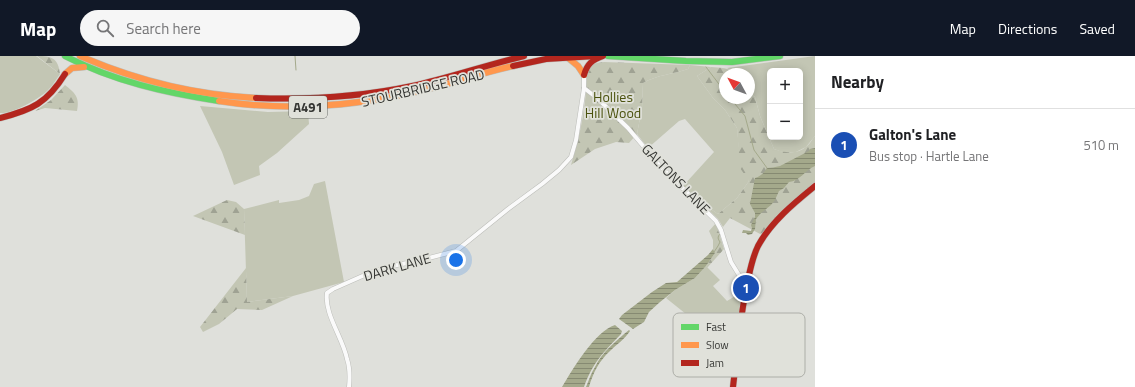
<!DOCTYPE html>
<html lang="en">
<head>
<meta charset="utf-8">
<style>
  :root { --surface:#fff; --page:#f6f6f6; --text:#202124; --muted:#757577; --line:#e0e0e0; --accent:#111827 }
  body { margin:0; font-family:"Titillium Web",sans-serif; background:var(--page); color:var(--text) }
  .controls { position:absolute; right:12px; top:12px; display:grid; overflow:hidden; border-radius:6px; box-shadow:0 2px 10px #0003 }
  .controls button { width:36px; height:36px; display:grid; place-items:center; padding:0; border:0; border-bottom:1px solid var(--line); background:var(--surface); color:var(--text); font:20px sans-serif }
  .compass { position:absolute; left:719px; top:12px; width:36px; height:36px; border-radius:50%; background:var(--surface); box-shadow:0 2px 10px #0003; rotate:311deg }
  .you { position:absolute; left:456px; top:204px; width:14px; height:14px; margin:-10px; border:3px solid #fff; border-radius:50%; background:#1a73e8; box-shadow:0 0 0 6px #1a73e833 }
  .badge { display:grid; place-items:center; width:26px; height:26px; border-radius:50%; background:var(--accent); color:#fff; font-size:13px; font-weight:700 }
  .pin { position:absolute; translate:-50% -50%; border:2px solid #fff; box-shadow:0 1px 4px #0006 }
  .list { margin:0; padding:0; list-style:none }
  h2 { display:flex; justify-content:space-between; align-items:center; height:52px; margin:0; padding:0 16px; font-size:17px }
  h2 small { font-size:13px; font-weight:400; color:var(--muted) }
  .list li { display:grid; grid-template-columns:26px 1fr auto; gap:12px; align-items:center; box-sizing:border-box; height:72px; padding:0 16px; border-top:1px solid var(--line) }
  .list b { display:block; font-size:15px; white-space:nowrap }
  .list p { margin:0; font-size:13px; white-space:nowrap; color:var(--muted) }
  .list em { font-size:13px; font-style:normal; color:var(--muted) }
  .icon { flex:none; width:22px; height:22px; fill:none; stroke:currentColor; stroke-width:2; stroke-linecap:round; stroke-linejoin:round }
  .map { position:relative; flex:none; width:815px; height:331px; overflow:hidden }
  header { display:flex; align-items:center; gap:24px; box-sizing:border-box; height:56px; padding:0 20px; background:var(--accent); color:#fff }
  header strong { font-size:19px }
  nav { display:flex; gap:22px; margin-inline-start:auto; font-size:14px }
  .search { width:280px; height:36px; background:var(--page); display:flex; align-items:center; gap:10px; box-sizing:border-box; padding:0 14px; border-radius:22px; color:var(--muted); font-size:15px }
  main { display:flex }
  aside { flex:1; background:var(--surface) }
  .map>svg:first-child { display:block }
  .grass { fill:#c3c6b4; fill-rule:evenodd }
  .forest { fill:url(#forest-firs) }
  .water { fill:url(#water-rules) }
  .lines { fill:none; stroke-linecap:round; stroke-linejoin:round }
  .stream { stroke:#a4a98b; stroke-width:1 }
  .street-casing { stroke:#bcbdb9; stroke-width:5 }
  .fast-casing { stroke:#bcbdb9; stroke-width:7 }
  .slow-casing { stroke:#bcbdb9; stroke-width:7 }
  .jam-casing { stroke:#bcbdb9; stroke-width:7 }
  .street { stroke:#fafafa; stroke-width:4 }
  .fast { stroke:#63d668; stroke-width:6 }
  .slow { stroke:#ff974d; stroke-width:6 }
  .jam { stroke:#b3261e; stroke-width:6 }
  .labels { text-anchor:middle; stroke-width:3.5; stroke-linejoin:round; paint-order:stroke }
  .shield { fill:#e0e1da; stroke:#696a66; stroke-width:1 }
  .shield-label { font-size:13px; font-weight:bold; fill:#363734 }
  .street-label { font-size:14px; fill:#363734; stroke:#e0e1da }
  .park-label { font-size:14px; fill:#4b520e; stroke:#e0e1da }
  .key { fill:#e0e1da; stroke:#adaea8; stroke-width:1 }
  .key-label { font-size:11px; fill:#363734 }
</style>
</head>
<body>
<header>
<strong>Map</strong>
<div class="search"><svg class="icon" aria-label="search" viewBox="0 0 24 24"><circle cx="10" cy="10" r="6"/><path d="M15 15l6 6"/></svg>Search here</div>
<nav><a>Map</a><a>Directions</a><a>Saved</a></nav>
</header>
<main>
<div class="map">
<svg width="815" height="331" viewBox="0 0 815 331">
  <defs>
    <pattern id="forest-firs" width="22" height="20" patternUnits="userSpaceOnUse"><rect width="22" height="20" fill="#c3c6b4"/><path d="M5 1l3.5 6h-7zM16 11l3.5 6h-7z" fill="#9fa293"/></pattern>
    <pattern id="water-rules" width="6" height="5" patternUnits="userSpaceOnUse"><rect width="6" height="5" fill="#a4a98b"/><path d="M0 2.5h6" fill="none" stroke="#868a72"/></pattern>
  </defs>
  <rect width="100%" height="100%" fill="#dfe0db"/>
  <g class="grass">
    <path d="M0,0H36L60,18C56,24 51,32 46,36C37,44 12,58 0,57Z"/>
    <path d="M815,0V80L806,91L796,96L785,97L774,93L760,60L755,41L749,37V18H735L734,16L727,12ZM770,15H800V81H770Z"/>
    <path d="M690,9L711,11L697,20L713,42L725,54L737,72L739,92L749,125L737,142L718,158L699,145L683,130L714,96L685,63L679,65L648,92L637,78L642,52L643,27C657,19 673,18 688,13Z"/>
    <path d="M200,50L268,56L308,55L309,68L277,97L259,110L260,119L234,129L222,96Z"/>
    <path d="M325,125L344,226L293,240L247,246L244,153L279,144V147L299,144L309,140L314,128Z"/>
    <path d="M706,210L720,224L713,230L727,245L737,239L741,243L736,273L691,262L666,242L675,234L695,222Z"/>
  </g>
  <g class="forest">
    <path d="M37,0C52,0 58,2 60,18Z"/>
    <path d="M604,6L690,9L688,13C673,18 657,19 643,27L642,52L637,78L629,87L616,86L595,93L571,109C581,77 587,45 587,12L591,8Z"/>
    <path d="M711,11C720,12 729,11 735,18H725V42H749V37L755,41L760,60L774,93C785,97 797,99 807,90C810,88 812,83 815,80V126L790,147L762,179L730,162L723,171L718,163L699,145L718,158L737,142L749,125L740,112L737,72L725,54L713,42L697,20Z"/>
    <path d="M65,29C75,37 80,41 77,55L45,52L35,55L51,44Z"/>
    <path d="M227,144L236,146L244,153L245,179L193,160Z"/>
    <path d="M716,167L724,193L707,212L706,210L715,197L713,193V184L709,175Z"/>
    <path d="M246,212L247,246L293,240L262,254L237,253L219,268L203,276L200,271Z"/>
  </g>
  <g class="water">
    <path d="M815,92V110C805,114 800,125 789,126L784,132L779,135L775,144L771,149L761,157L756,163L755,173L752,178L748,179L746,177H742L743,174L751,175L752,172L751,169L755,161V157L750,148L755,122C761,120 764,117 767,112C771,112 775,111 780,110L809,95L810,93Z"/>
    <path d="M713,193L715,197L706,210L695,222L675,234L660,246L649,256L644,266L633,273L619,263L622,259L652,236L666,227L677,226L708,199Z"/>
    <path d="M615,269L622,275L621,278C603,297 593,306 584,331H562C573,313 595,275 615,269Z"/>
    <path d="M629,274L630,275C625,283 617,288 610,295C599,305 593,317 589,331H586C589,324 591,317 595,311C602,296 617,284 629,274Z"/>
  </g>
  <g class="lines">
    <g class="stream">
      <path d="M295,0L296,14"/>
      <path d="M706,11L725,36"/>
      <path d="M730,42L745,60L754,94L767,112"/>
      <path d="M714,196L718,190L720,186C718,183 717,181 720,178"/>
    </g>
    <g class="street-casing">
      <g id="street">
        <path d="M584,32L597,42L628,72L660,110L716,165L721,174L731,206L739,219L747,227"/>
        <path d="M349,331C350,321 350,312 347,303C343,282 324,258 327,237L333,233L367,218L392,210L417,205L456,195L508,153L542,128L559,114L571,101L576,84L584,32V19"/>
      </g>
    </g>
    <g class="fast-casing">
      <g id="fast">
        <path d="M65,0C113,25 166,37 219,45"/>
        <path d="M608,0L686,5L732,6L780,0"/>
      </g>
    </g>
    <g class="slow-casing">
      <g id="slow">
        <path d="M80,0C135,24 196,39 256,42"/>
        <path d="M567,1L578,10L584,19"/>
        <path d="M65,18L72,12L84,11"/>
        <path d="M219,45C289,56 359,50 428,33C457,26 484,16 513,10"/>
      </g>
    </g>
    <g class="jam-casing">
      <g id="jam">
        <path d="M513,10L546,3L596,0"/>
        <path d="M584,19C587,8 592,4 603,0"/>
        <path d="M256,42C309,44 360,41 412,30C449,22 486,9 524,0"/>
        <path d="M0,62C32,54 47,47 65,18"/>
        <path d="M733,331C737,297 740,262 747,228C750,215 752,202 758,190C771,166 794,147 815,130"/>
      </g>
    </g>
    <use href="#street" class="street"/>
    <use href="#fast" class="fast"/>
    <use href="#slow" class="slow"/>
    <use href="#jam" class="jam"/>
  </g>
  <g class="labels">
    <rect class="shield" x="289" y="40" width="38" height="22" rx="3"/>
    <g class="shield-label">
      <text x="308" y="56">A491</text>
    </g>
    <g class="street-label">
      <text transform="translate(423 32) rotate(-13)" y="5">STOURBRIDGE ROAD</text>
      <text transform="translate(676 123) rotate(46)" y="5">GALTONS LANE</text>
      <text transform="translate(397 211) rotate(-16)" y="5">DARK LANE</text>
    </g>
    <g class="park-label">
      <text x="613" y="46">Hollies<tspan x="613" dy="16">Hill Wood</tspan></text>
    </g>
  </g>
  <rect x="673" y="257" width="132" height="64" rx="6" class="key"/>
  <rect x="681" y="268" width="18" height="6" fill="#63d668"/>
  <rect x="681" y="286" width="18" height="6" fill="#ff974d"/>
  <rect x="681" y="304" width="18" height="6" fill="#b3261e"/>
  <g class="key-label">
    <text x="706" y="275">Fast</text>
    <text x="706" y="293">Slow</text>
    <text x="706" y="311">Jam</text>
  </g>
</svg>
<div class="controls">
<button>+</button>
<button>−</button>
</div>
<svg class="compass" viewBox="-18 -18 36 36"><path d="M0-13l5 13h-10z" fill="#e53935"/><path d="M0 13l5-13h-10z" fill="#757577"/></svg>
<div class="you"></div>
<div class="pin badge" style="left:746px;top:232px;background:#1a4fb4">1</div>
</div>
<aside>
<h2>Nearby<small></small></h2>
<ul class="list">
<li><span class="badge" style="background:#1a4fb4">1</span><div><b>Galton's Lane</b><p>Bus stop · Hartle Lane</p></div><em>510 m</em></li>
</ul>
</aside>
</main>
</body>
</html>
